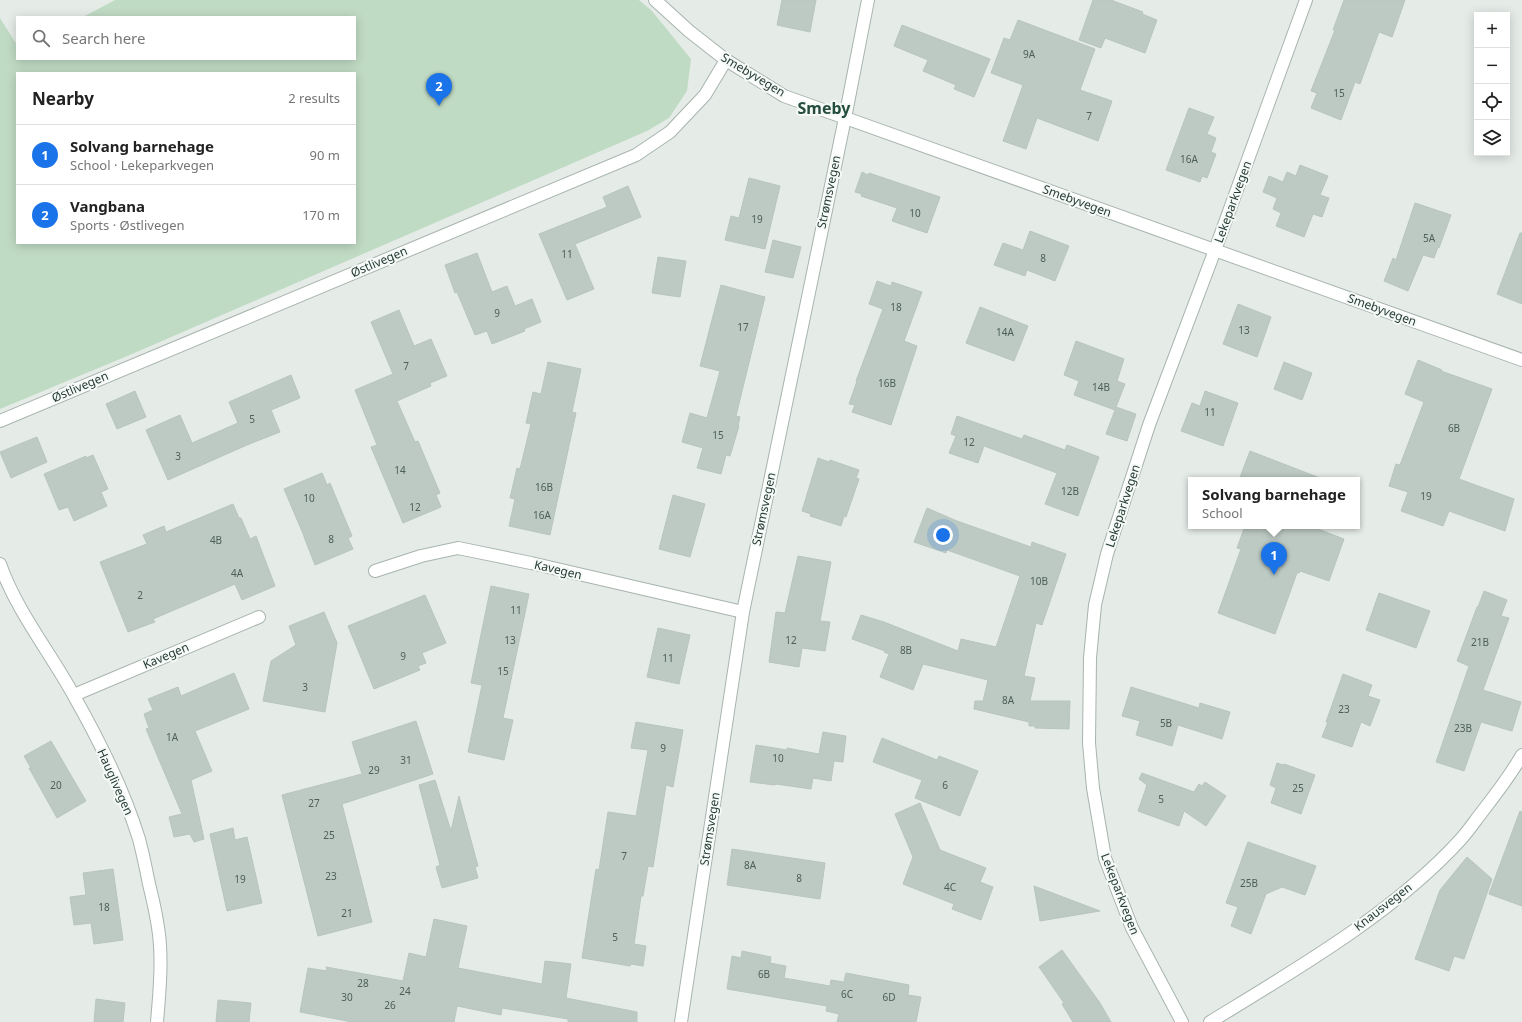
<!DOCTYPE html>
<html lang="en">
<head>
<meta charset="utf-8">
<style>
  :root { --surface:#fff; --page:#f2f2f2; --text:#222; --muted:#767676; --line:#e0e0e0; --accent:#1a73e8 }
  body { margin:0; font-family:"Noto Sans",sans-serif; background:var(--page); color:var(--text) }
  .controls { position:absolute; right:12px; top:12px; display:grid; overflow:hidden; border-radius:0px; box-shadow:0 2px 10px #0003 }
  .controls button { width:36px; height:36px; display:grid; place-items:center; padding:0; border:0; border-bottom:1px solid var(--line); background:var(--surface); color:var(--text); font:20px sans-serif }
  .you { position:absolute; left:943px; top:535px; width:14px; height:14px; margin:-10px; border:3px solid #fff; border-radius:50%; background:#1a73e8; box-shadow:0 0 0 6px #1a73e833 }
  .badge { display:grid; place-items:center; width:26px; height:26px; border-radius:50%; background:var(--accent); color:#fff; font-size:13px; font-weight:700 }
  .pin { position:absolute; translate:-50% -33px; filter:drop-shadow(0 1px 2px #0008) }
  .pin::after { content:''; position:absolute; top:21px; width:14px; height:12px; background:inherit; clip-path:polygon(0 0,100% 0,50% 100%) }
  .popup { position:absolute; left:1188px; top:477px; width:172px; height:52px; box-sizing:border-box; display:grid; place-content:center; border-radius:0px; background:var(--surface); filter:drop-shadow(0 1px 3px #0005); font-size:13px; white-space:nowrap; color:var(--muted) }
  .popup b { font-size:15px; color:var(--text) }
  .popup::after { content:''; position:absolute; left:50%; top:100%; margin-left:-8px; border:8px solid transparent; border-top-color:var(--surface) }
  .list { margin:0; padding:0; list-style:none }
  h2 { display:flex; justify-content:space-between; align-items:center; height:52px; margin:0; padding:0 16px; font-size:17px }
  h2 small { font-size:13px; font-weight:400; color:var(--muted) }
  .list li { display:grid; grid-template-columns:26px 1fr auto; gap:12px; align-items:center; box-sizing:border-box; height:60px; padding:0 16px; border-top:1px solid var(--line) }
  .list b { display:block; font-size:15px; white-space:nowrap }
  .list p { margin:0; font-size:13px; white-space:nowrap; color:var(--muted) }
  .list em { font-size:13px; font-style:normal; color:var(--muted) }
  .icon { flex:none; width:22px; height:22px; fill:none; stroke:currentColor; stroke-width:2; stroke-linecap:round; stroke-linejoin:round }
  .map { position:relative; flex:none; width:1522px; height:1022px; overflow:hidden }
  .search { position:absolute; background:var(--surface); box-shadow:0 2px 10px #0003; left:16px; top:16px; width:340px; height:44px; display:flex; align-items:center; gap:10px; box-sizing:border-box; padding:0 14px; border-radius:0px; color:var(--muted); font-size:15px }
  .panel { position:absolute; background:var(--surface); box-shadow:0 2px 10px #0003; left:16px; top:72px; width:340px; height:172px; border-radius:0px }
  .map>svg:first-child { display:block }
  .green { fill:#c0dbc4; fill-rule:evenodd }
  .building { fill:#bdcac3; stroke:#b8c5be }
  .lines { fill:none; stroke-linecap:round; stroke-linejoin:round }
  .minor-casing { stroke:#a8b4ae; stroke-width:14 }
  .minor { stroke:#fff; stroke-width:12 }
  .labels { text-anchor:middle; stroke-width:4; stroke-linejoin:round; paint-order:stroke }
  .number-label { font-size:10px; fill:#4c6057 }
  .street-label { font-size:12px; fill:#263c33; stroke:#f5f9f7 }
  .district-label { font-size:16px; font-weight:bold; fill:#244d3d; stroke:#f5f9f7 }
</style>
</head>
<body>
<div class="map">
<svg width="1522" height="1022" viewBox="0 0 1522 1022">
  <rect width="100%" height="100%" fill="#e5ece8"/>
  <path class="green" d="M115,0H639L652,11L691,59L687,91L669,118L647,131L132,354L0,409V18L17,45V59H355V17H83ZM17,73H355V243H17Z"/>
  <g class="building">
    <path d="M782,0H816L810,32L777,25Z"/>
    <path d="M1093,0H1111L1143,12L1142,14L1157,20L1145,53L1105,38L1101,48L1079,40Z"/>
    <path d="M1344,0H1405L1392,37L1379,32L1360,84L1355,82L1341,120L1311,108L1317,93L1311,91L1335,30H1333Z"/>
    <path d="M1018,20L1095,49L1080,90L1112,101L1098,141L1037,118L1026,149L1003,141L1023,85L991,73L1004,38L1010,40Z"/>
    <path d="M902,25L990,59L974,97L954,89L956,85L923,71L928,60L894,46Z"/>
    <path d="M1189,108L1214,117L1207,134L1216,138L1211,152L1216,154L1207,178L1202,176L1200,182L1166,170Z"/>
    <path d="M1300,165L1328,176L1320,195L1329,198L1322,217L1313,214L1304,237L1276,226L1281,213L1273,209L1277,198L1263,192L1269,176L1283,182L1287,172L1296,176Z"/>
    <path d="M862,172L868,175L869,173L940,197L927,233L892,221L897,208L861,196L862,194L855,192Z"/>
    <path d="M749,178L780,186L765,249L725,240L731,216L739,218Z"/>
    <path d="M628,186L641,217L575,244L594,289L567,300L539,234L607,207L603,197Z"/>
    <path d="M1415,203L1451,215L1439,248L1438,247L1434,258L1423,255L1408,291L1384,281L1393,258L1396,260Z"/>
    <path d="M1030,231L1069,246L1055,281L1027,270L1025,276L994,265L1003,243L1023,250Z"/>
    <path d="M1520,233H1522V304L1497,294Z"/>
    <path d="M773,240L801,247L793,278L765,272Z"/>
    <path d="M477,253L492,292L507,286L515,306L532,299L541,322L524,329L525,331L492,344L487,331L475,335L457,292L455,293L445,265Z"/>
    <path d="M658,257L686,261L680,297L652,293Z"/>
    <path d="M877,281L891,286L892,282L922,292L904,341L917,346L891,425L852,412L855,405L849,404L857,381H856L883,309L869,304Z"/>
    <path d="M721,285L765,297L736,416L740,417L738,426H739L730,456L726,455L721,474L697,468L703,448L682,442L690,413L707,418L720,371L700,366Z"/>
    <path d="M1238,304L1271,317L1257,357L1223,344Z"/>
    <path d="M980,307L1028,326L1014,361L966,343Z"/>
    <path d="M399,310L414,346L431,339L447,376L430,383L431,386L397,401L415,442L418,441L440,493L436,495L441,507L403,523L371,447L377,445L355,390L393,374L371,322Z"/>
    <path d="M1076,341L1124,359L1117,381L1125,384L1116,407L1136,414L1127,441L1106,434L1115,410L1074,395L1079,381L1064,375Z"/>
    <path d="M1418,360L1442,370L1441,371L1492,389L1459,479L1514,499L1505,531L1449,511L1443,526L1401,511L1408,492L1389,486L1396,464L1400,465L1424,402L1405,394Z"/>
    <path d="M548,362L581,369L572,412L576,413L550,535L509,526L515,499L510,498L517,468L520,469L531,424L526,423L533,392L541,394Z"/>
    <path d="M1284,362L1312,373L1302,400L1274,389Z"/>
    <path d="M291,375L300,398L271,410L280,432L247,445L168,480L146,430L180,415L192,443L238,423L229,402Z"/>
    <path d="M135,391L146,417L117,429L106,404Z"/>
    <path d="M1205,391L1238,403L1223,446L1181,431L1192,403L1200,406Z"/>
    <path d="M957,416L1022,439L1024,435L1065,450L1067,445L1099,457L1078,516L1045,504L1057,473L984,446L978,463L949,453L956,436L951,434Z"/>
    <path d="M37,437L47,462L11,478L0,452Z"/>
    <path d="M1250,451L1320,478V480H1239Z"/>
    <path d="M93,455L108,489L101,492L107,506L74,521L68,507L59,510L44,474L86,456V458Z"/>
    <path d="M818,458L829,462L830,460L859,470L856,478L859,479L846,517L844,516L841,526L810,516L811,514L802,511Z"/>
    <path d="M322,473L327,485L330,483L352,536L348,538L353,549L315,565L304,537V536L284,489Z"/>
    <path d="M673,495L705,504L690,557L659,549Z"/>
    <path d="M233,504L239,518H241L250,539L256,536L275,586L242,600L235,584L153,619L155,622L128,632L100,562L147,544L143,535L164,526L166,532Z"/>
    <path d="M927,508L957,521L1031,547L1032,542L1066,554L1042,625L1036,623L1024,676L1035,678L1030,701H1070L1069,729L1035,728V726H1029V722L974,709L975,701H983L988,680L923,664L913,690L880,677L889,654L884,652L885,651L852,639L861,615L884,622L958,651L961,639L996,647L1020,576L947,550L946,553L914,542Z"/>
    <path d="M1245,526H1310L1344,539L1329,581L1300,571L1299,573H1297L1275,634L1218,613L1241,549L1237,548Z"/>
    <path d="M798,556L831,562L820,621L830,622L825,651L802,648L799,667L769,662L776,612L785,613Z"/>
    <path d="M491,586L529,594L503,718L513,720L504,760L468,752L482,685L471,683Z"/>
    <path d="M1484,591L1507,600L1501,616L1509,618L1483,690L1521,702L1512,731L1481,722L1464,771L1436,762L1469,666L1457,661L1477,607H1478Z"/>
    <path d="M1379,593L1430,611L1416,648L1366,630Z"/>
    <path d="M425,595L446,643L422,653L426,663L418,666L420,670L374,689L348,626Z"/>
    <path d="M324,612L337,643L325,712L263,701L271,661L296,645L289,626Z"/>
    <path d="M658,628L690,635L679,684L647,677Z"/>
    <path d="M234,673L249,709L195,731L212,771L191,780L204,839L194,842L190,834L174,837L169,817L182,814L146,729L149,728L144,714L153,710L148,699L178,687L181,696Z"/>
    <path d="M1343,674L1372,685L1368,696L1380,700L1370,726L1361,722L1352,747L1322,737L1328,722H1326Z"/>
    <path d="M1131,687L1199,708L1200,703L1230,712L1222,739L1178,725L1172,746L1136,735L1140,721L1122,716Z"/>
    <path d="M416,721L433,774L342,804L372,922L318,936L282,795L362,774L352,742Z"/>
    <path d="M636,722L683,730L673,787L666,785L653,867L648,866L643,896H641L634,944L646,946L643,966L631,964L630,966L582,958L596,869L599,870L608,812L636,816L648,750L631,748Z"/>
    <path d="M823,732L846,736L843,762L834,761L831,781L813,778L811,789L776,784L775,785L750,782L756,745L787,750V748L819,754Z"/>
    <path d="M882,738L937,760L939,756L978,771L960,816L915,798L922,780L873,762Z"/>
    <path d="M51,741L86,801L57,818L29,768H31L24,756Z"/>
    <path d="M1277,763L1283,765L1284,764L1315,775L1301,814L1271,803L1276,788L1270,785Z"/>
    <path d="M1142,773L1194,792L1199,784L1202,786L1205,782L1226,796L1206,826L1184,811L1179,826L1138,811L1147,785L1139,779Z"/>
    <path d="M435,780L451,831L459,796L478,866L475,867L478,878L442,888L436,867L440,865L419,785Z"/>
    <path d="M920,803L940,850L986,868L980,882L993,887L981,920L952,909L954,904L903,884L913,857L895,814Z"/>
    <path d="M1520,811L1522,812V906L1489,894Z"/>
    <path d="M233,828L235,840L247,837L262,903L227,911L210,834Z"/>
    <path d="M1248,842L1316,866L1305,895L1282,887L1266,894L1251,934L1231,926L1238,907L1226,903Z"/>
    <path d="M732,849L825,863L820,899L727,885Z"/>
    <path d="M1467,857L1492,879L1464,959L1454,956L1449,971L1415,959L1440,890Z"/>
    <path d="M113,869L123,940L94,944L91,923L74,925L70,897L86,895L83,873Z"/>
    <path d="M1034,886L1100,911L1040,921Z"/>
    <path d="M434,919L467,926L458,968L542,984L545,961L571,964L566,998L637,1012V1022H568V1019L502,1008L501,1015L457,1006L454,1022H352L300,1012L308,968L327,971L326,967L403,981L409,953L426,957Z"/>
    <path d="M1062,950L1100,1003L1111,1022H1073L1062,1004L1064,1003L1039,967Z"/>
    <path d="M742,951L771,957L770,963L786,966L784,978L830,986L831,980L844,982L846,973L909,985L908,995L921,997L916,1022H837L839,1014L826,1011L827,1006L727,989L732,956L741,958Z"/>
    <path d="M96,999L125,1003L123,1022H94Z"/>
    <path d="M218,1000L251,1003L249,1022H216Z"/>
  </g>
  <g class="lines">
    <g class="minor-casing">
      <g id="minor">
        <path d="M655,0L689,31L726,60L784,96L1522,360"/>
        <path d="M0,421L636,155L670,132L705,95L726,60"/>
        <path d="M0,564C17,612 50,652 74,696C99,740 124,791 139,839C143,854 146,869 149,884C154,904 159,925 160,946C162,972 159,997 157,1022"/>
        <path d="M375,571L421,556L458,548L531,563L743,612"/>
        <path d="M74,695L259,617"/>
        <path d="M681,1022L743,612L845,118L868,0"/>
        <path d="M1182,1022L1132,928L1105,858L1093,788L1089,743L1090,658L1095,605L1107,554L1149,425L1215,250L1306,0"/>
        <path d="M1210,1022C1295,970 1394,913 1461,839C1469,830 1475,821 1482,812C1496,794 1510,776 1522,755"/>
      </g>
    </g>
    <use href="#minor" class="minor"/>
  </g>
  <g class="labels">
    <g class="number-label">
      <text x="1029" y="58">9A</text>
      <text x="1339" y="97">15</text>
      <text x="1089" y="120">7</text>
      <text x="1189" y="163">16A</text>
      <text x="915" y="217">10</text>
      <text x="757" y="223">19</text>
      <text x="1429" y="242">5A</text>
      <text x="567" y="258">11</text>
      <text x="1043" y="262">8</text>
      <text x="896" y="311">18</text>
      <text x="497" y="317">9</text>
      <text x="743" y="331">17</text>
      <text x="1244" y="334">13</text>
      <text x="1005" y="336">14A</text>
      <text x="406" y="370">7</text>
      <text x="887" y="387">16B</text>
      <text x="1101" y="391">14B</text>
      <text x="1210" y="416">11</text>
      <text x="252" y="423">5</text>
      <text x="1454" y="432">6B</text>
      <text x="718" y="439">15</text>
      <text x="969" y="446">12</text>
      <text x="178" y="460">3</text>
      <text x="400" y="474">14</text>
      <text x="544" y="491">16B</text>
      <text x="1070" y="495">12B</text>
      <text x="1426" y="500">19</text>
      <text x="309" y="502">10</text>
      <text x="415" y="511">12</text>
      <text x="542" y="519">16A</text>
      <text x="331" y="543">8</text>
      <text x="216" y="544">4B</text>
      <text x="237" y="577">4A</text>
      <text x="1039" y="585">10B</text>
      <text x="140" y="599">2</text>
      <text x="516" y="614">11</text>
      <text x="510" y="644">13</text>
      <text x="791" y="644">12</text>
      <text x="1480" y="646">21B</text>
      <text x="906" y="654">8B</text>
      <text x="403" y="660">9</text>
      <text x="668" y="662">11</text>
      <text x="503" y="675">15</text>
      <text x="305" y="691">3</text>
      <text x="1008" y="704">8A</text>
      <text x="1344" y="713">23</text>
      <text x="1166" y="727">5B</text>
      <text x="1463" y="732">23B</text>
      <text x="172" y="741">1A</text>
      <text x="663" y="752">9</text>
      <text x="778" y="762">10</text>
      <text x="406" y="764">31</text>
      <text x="374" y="774">29</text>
      <text x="56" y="789">20</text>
      <text x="945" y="789">6</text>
      <text x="1298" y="792">25</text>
      <text x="1161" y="803">5</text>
      <text x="314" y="807">27</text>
      <text x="329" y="839">25</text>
      <text x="624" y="860">7</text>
      <text x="750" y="869">8A</text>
      <text x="331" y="880">23</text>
      <text x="799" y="882">8</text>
      <text x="240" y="883">19</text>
      <text x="1249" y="887">25B</text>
      <text x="950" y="891">4C</text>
      <text x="104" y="911">18</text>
      <text x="347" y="917">21</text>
      <text x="615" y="941">5</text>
      <text x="764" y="978">6B</text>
      <text x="363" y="987">28</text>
      <text x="405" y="995">24</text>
      <text x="847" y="998">6C</text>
      <text x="347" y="1001">30</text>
      <text x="889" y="1001">6D</text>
      <text x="390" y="1009">26</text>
    </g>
    <g class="street-label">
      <text transform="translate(753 75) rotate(31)" y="4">Smebyvegen</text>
      <text transform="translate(829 192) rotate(-78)" y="4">Strømsvegen</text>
      <text transform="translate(1077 201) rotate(20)" y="4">Smebyvegen</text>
      <text transform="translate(1233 202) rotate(-70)" y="4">Lekeparkvegen</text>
      <text transform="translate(379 262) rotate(-23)" y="4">Østlivegen</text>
      <text transform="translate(1382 310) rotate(20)" y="4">Smebyvegen</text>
      <text transform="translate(80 387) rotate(-23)" y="4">Østlivegen</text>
      <text transform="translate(1123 506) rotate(-72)" y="4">Lekeparkvegen</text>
      <text transform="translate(764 509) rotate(-78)" y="4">Strømsvegen</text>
      <text transform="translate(558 570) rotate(13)" y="4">Kavegen</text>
      <text transform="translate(166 656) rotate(-23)" y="4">Kavegen</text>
      <text transform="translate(115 782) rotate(66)" y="4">Hauglivegen</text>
      <text transform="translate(710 829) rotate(-81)" y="4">Strømsvegen</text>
      <text transform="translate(1120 894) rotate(69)" y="4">Lekeparkvegen</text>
      <text transform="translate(1383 907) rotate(-38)" y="4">Knausvegen</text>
    </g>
    <g class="district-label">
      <text x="824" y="114">Smeby</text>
    </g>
  </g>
</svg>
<div class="controls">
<button>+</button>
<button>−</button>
<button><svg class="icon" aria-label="locate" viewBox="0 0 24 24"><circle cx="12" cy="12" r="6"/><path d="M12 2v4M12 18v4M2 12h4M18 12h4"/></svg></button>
<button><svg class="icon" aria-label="layers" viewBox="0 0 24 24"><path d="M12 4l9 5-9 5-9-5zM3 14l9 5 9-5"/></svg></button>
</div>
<div class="you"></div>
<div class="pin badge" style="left:1274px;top:575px">1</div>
<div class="popup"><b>Solvang barnehage</b>School</div>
<div class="pin badge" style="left:439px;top:106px">2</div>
<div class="search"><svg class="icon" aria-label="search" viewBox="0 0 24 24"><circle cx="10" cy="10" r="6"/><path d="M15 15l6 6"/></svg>Search here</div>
<section class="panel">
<h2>Nearby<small>2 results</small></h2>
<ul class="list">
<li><span class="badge">1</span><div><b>Solvang barnehage</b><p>School · Lekeparkvegen</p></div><em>90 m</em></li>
<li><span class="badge">2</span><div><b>Vangbana</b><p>Sports · Østlivegen</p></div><em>170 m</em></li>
</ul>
</section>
</div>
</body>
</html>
